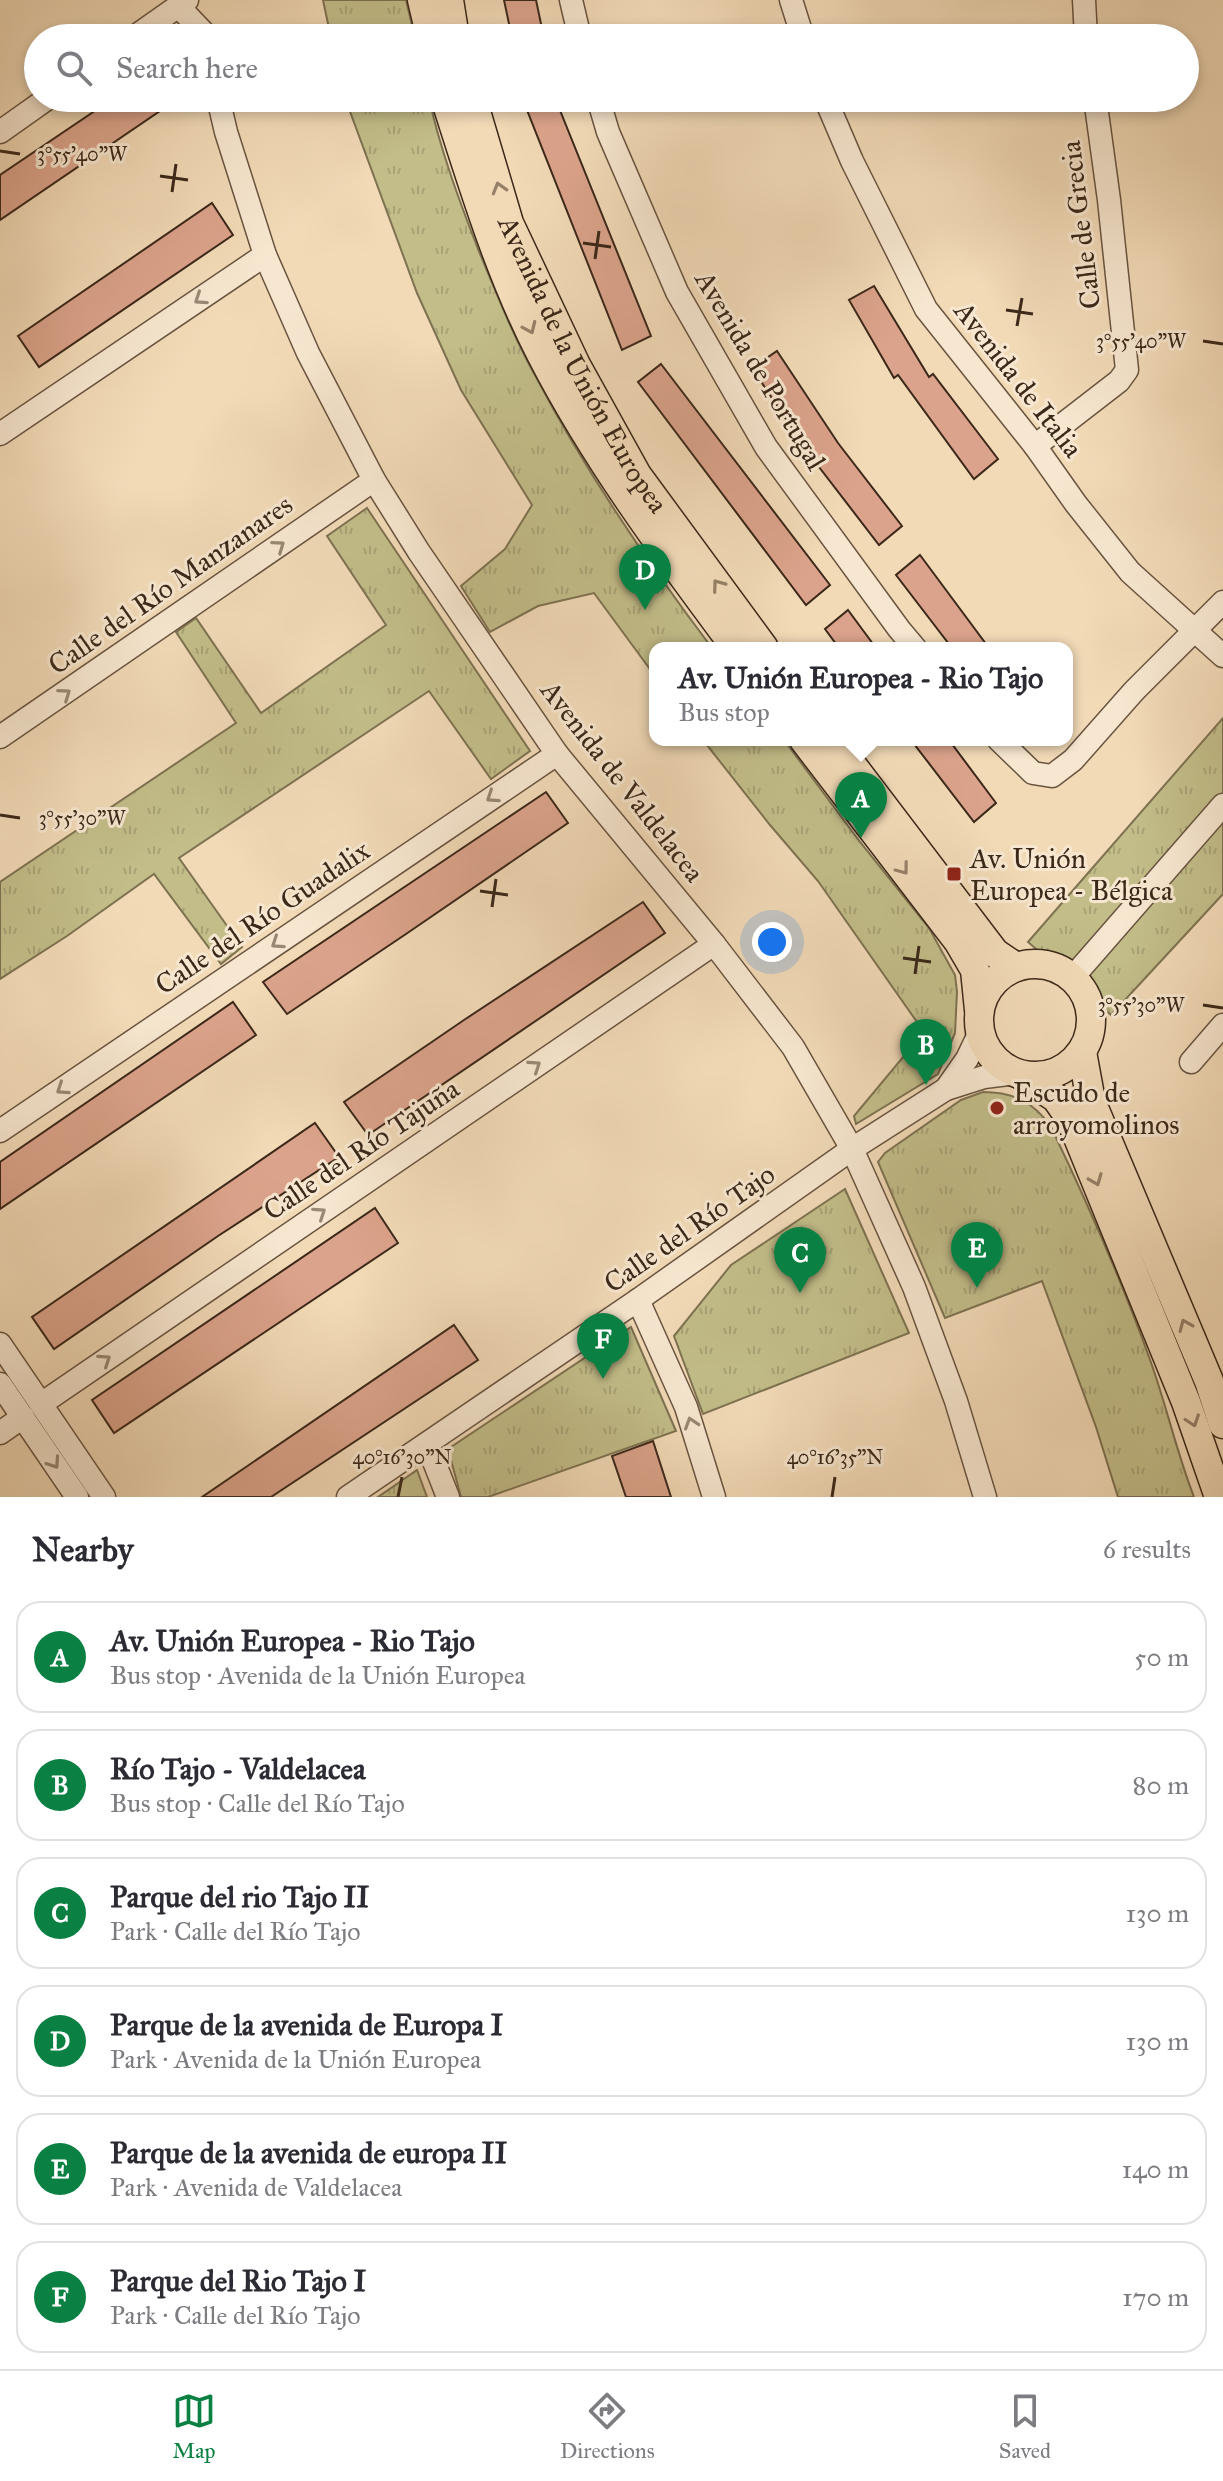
<!DOCTYPE html>
<html lang="en">
<head>
<meta charset="utf-8">
<style>
  :root { --surface:#fff; --page:#f2f2f3; --text:#2b2b33; --muted:#7c7c81; --line:#e1e1e2; --accent:#0b8043 }
  body { margin:0; font-family:"IM FELL Great Primer",serif; background:var(--page); color:var(--text) }
  .you { position:absolute; left:772px; top:942px; width:28px; height:28px; margin:-20px; border:6px solid #fff; border-radius:50%; background:#1a73e8; box-shadow:0 0 0 12px #1a73e833 }
  .badge { display:grid; place-items:center; width:52px; height:52px; border-radius:50%; background:var(--accent); color:#fff; font-size:26px; font-weight:700 }
  .pin { position:absolute; translate:-50% -66px; filter:drop-shadow(0 2px 4px #0008) }
  .pin::after { content:''; position:absolute; top:42px; width:28px; height:24px; background:inherit; clip-path:polygon(0 0,100% 0,50% 100%) }
  .popup { position:absolute; left:649px; top:642px; width:424px; height:104px; box-sizing:border-box; display:grid; place-content:center; border-radius:16px; background:var(--surface); filter:drop-shadow(0 2px 6px #0005); font-size:26px; white-space:nowrap; color:var(--muted) }
  .popup b { font-size:30px; color:var(--text) }
  .popup::after { content:''; position:absolute; left:50%; top:100%; margin-left:-16px; border:16px solid transparent; border-top-color:var(--surface) }
  .list { margin:0; padding:0; list-style:none }
  h2 { display:flex; justify-content:space-between; align-items:center; height:104px; margin:0; padding:0 32px; font-size:34px }
  h2 small { font-size:26px; font-weight:400; color:var(--muted) }
  .list li { display:grid; grid-template-columns:52px 1fr auto; gap:24px; align-items:center; box-sizing:border-box; height:112px; margin:0 16px 16px; padding:0 16px; border:2px solid var(--line); border-radius:24px }
  .list b { display:block; font-size:30px; white-space:nowrap }
  .list p { margin:0; font-size:26px; white-space:nowrap; color:var(--muted) }
  .list em { font-size:26px; font-style:normal; color:var(--muted) }
  .icon { flex:none; width:44px; height:44px; fill:none; stroke:currentColor; stroke-width:2; stroke-linecap:round; stroke-linejoin:round }
  .map { position:relative; flex:none; width:1223px; height:1497px; overflow:hidden }
  .search { position:absolute; background:var(--surface); box-shadow:0 4px 12px #0003; left:24px; right:24px; top:24px; height:88px; display:flex; align-items:center; gap:20px; box-sizing:border-box; padding:0 28px; border-radius:44px; color:var(--muted); font-size:30px }
  .sheet { height:872px; background:var(--surface) }
  nav { display:flex; justify-content:space-around; align-items:center; box-sizing:border-box; height:112px; border-top:2px solid var(--line); background:var(--surface); font-size:22px; color:var(--muted) }
  nav a { display:grid; justify-items:center; gap:4px }
  nav .on { color:var(--accent) }
  .map>svg:first-child { display:block }
  .park { fill:url(#park-tufts); stroke:#7e7251; stroke-width:2 }
  .building { fill:#dba38b; stroke:#3b2819; stroke-width:2 }
  .lines { fill:none; stroke-linecap:round; stroke-linejoin:round }
  .minor-casing { stroke:#695440; stroke-width:25 }
  .major-casing { stroke:#3b2819; stroke-width:31 }
  .minor { stroke:#f7e7d0; stroke-width:22 }
  .major { stroke:#f2dab7; stroke-width:28 }
  .oneway { stroke:#968168 }
  .oneway2 { stroke:#998874 }
  .ticks { fill:none; stroke:#3b2819; stroke-width:3 }
  .poi-dot { fill:#8f2418; stroke:#f7e7d0; stroke-width:3 }
  .labels { text-anchor:middle; stroke-width:6; stroke-linejoin:round; paint-order:stroke }
  .street-label { font-size:28px; fill:#3b2819; stroke:#f7e7d0 }
  .poi-label { font-size:28px; fill:#3b2819; stroke:#f7e7d0; text-anchor:start }
  .ticks-label { font-size:20px; text-anchor:middle; fill:#3b2819; stroke:#f7e7d0; stroke-width:6; stroke-linejoin:round; paint-order:stroke }
</style>
</head>
<body>
<div class="map">
<svg width="1223" height="1497" viewBox="0 0 1223 1497">
  <defs>
    <pattern id="park-tufts" width="24" height="20" patternUnits="userSpaceOnUse" patternTransform="scale(2)"><rect width="24" height="20" fill="#c2bd89"/><path d="M3 7l-1-3M5 7V3M7 7l1-3M15 17l-1-3M17 17v-4M19 17l1-3" fill="none" stroke="#a8a276"/></pattern>
  </defs>
  <rect width="100%" height="100%" fill="#f2dab7"/>
  <filter id="stains"><feTurbulence type="fractalNoise" baseFrequency=".0025" numOctaves="4"/><feColorMatrix values="0 0 0 0 .2 0 0 0 0 .09 0 0 0 0 .02 0 0 0 .5 -.17"/></filter>
  <radialGradient id="worn" r=".72"><stop offset=".6" stop-color="#630" stop-opacity="0"/><stop offset="1" stop-color="#630" stop-opacity=".3"/></radialGradient>
  <g class="park">
    <path d="M323,0H406L415,38H331Z"/>
    <path d="M345,98H429C440,149 459,200 478,249C496,292 513,336 536,377C586,472 647,562 712,648H655V676L594,593L538,606L490,632L461,586L505,549L532,505L461,390L417,293Z"/>
    <path d="M367,508L530,751L491,779L429,691L179,858L242,947L221,964L154,874L67,936L0,979V882L236,723L176,632L196,618L261,713L386,625L327,536Z"/>
    <path d="M1223,718V894L1111,1015L1028,942Z"/>
    <path d="M703,740H784L860,842L929,928L955,975L957,992L955,1033L938,1074L856,1124L854,1116L924,1032L818,881L770,825Z"/>
    <path d="M983,1092C1013,1092 1034,1102 1051,1127C1087,1202 1121,1279 1149,1357C1166,1403 1176,1451 1194,1497H1118L1096,1427L1042,1281L945,1318L878,1162L885,1153L961,1100Z"/>
    <path d="M845,1189L909,1333L703,1414L674,1336L731,1265Z"/>
    <path d="M631,1327L676,1431L488,1497H461L448,1449Z"/>
    <path d="M417,1470L427,1497H378Z"/>
  </g>
  <g class="building">
    <path d="M504,0H536L544,38H512Z"/>
    <path d="M114,98H179L0,220V175Z"/>
    <path d="M542,98H555L651,336L622,350L525,105Z"/>
    <path d="M212,203L233,235L39,367L18,336Z"/>
    <path d="M874,286L929,377L933,374L998,459L974,479L898,375L894,378L849,300Z"/>
    <path d="M777,351L838,443L902,526L879,545L809,454L752,368Z"/>
    <path d="M661,364L830,585L806,605L638,382Z"/>
    <path d="M920,555L989,648H952L896,575Z"/>
    <path d="M848,610L876,648H839L825,629Z"/>
    <path d="M911,740H949L996,803L974,822Z"/>
    <path d="M546,792L568,823L406,934L287,1014L263,982Z"/>
    <path d="M643,902L665,933L368,1135L344,1102L464,1020Z"/>
    <path d="M233,1002L256,1035L0,1209V1162Z"/>
    <path d="M315,1123L339,1157L218,1236L54,1349L32,1317Z"/>
    <path d="M375,1208L398,1243L114,1433L92,1400Z"/>
    <path d="M454,1325L478,1360L271,1497H202Z"/>
    <path d="M653,1441L671,1497H626L612,1456Z"/>
  </g>
  <g class="lines">
    <g class="minor-casing">
      <g id="minor">
        <path d="M571,0L580,38"/>
        <path d="M791,0L803,38"/>
        <path d="M1084,0L1086,38"/>
        <path d="M178,6L202,31L204,38"/>
        <path d="M133,38L187,0"/>
        <path d="M218,98L226,132L265,255L308,353L374,480L419,552L557,754L714,944L793,1047L852,1149L914,1287L956,1401L985,1497"/>
        <path d="M598,98L608,132L677,292L766,447L899,629L915,648"/>
        <path d="M825,98L852,161L926,309L1035,446L1076,504L1130,572L1223,656"/>
        <path d="M0,132L48,98"/>
        <path d="M0,434L265,255"/>
        <path d="M1035,446L1119,381L1127,370L1109,200L1095,98"/>
        <path d="M0,737L374,480"/>
        <path d="M999,740L1033,773L1052,776L1073,760L1134,691L1223,602"/>
        <path d="M1073,977L1223,805"/>
        <path d="M1191,1062L1223,1025"/>
        <path d="M946,1089L967,1059L980,1032"/>
        <path d="M0,1131L557,754"/>
        <path d="M638,1300L686,1407L714,1497"/>
        <path d="M0,1344L104,1497"/>
        <path d="M0,1384L77,1497"/>
        <path d="M41,1404L714,944"/>
        <path d="M0,1433L23,1417"/>
        <path d="M427,1444L448,1497"/>
        <path d="M348,1497L638,1300L852,1149L946,1089L984,1077L1016,1073"/>
      </g>
    </g>
    <g class="major-casing">
      <g id="major">
        <path d="M422,0L431,38"/>
        <path d="M449,0L455,38"/>
        <path d="M445,98C473,185 499,273 541,354C595,459 666,554 736,648"/>
        <path id="s1" d="M472,98L509,223L576,365L637,475L764,648"/>
        <path d="M804,740L958,941L975,970L979,1010"/>
        <path d="M833,740L995,953L1016,967"/>
        <circle cx="1035" cy="1020" r="56"/>
        <path d="M1082,1052L1091,1101L1209,1381L1223,1424"/>
        <path d="M1021,1075L1056,1098L1070,1118L1186,1402L1219,1497"/>
      </g>
    </g>
    <use href="#minor" class="minor"/>
    <use href="#major" class="major"/>
  </g>
  <defs><path id="oneway-chevron" d="M-2-3.5L2.5 0L-2 3.5" fill="none" stroke-width="1.6" stroke-linecap="round" stroke-linejoin="round" transform="scale(2)"/></defs>
  <g class="oneway">
    <use href="#oneway-chevron" transform="translate(499 188) rotate(-106)"/>
    <use href="#oneway-chevron" transform="translate(530 328) rotate(66)"/>
    <use href="#oneway-chevron" transform="translate(718 585) rotate(-126)"/>
    <use href="#oneway-chevron" transform="translate(903 869) rotate(53)"/>
    <use href="#oneway-chevron" transform="translate(1096 1180) rotate(68)"/>
    <use href="#oneway-chevron" transform="translate(1185 1325) rotate(-113)"/>
    <use href="#oneway-chevron" transform="translate(1193 1421) rotate(71)"/>
  </g>
  <g class="oneway2">
    <use href="#oneway-chevron" transform="translate(200 299) rotate(146)"/>
    <use href="#oneway-chevron" transform="translate(279 546) rotate(-35)"/>
    <use href="#oneway-chevron" transform="translate(65 694) rotate(-35)"/>
    <use href="#oneway-chevron" transform="translate(492 797) rotate(146)"/>
    <use href="#oneway-chevron" transform="translate(277 943) rotate(146)"/>
    <use href="#oneway-chevron" transform="translate(535 1066) rotate(-34)"/>
    <use href="#oneway-chevron" transform="translate(62 1089) rotate(146)"/>
    <use href="#oneway-chevron" transform="translate(320 1213) rotate(-34)"/>
    <use href="#oneway-chevron" transform="translate(105 1360) rotate(-34)"/>
    <use href="#oneway-chevron" transform="translate(691 1423) rotate(-108)"/>
    <use href="#oneway-chevron" transform="translate(54 1463) rotate(56)"/>
  </g>
  <path class="ticks" d="M0,151L20,154M160,176L188,180M172,192L176,164M583,243L611,247M595,259L599,231M1006,310L1033,314M1017,326L1022,298M1203,341L1223,344M0,815L20,818M480,891L508,895M492,907L496,879M903,958L931,962M915,974L919,946M1203,1005L1223,1008M398,1497L402,1477M832,1497L835,1477"/>
  <g class="poi-dot">
    <rect x="946" y="866" width="16" height="16" rx="4"/>
    <circle cx="997" cy="1108" r="8"/>
  </g>
  <g class="labels">
    <g class="street-label">
      <text transform="translate(1080 225) rotate(-97)" y="10">Calle de Grecia</text>
      <text dy="10" stroke="none"><textPath href="#s1" startOffset="290">Avenida de la Unión Europea</textPath></text>
      <text transform="translate(761 370) rotate(59)" y="10">Avenida de Portugal</text>
      <text transform="translate(1019 379) rotate(52)" y="10">Avenida de Italia</text>
      <text transform="translate(170 584) rotate(-35)" y="10">Calle del Río Manzanares</text>
      <text transform="translate(623 781) rotate(52)" y="10">Avenida de Valdelacea</text>
      <text transform="translate(262 917) rotate(-34)" y="10">Calle del Río Guadalix</text>
      <text transform="translate(361 1149) rotate(-34)" y="10">Calle del Río Tajuña</text>
      <text transform="translate(689 1228) rotate(-35)" y="10">Calle del Río Tajo</text>
    </g>
    <g class="poi-label">
      <text x="970" y="868">Av. Unión<tspan x="970" dy="32">Europea - Bélgica</tspan></text>
      <text x="1013" y="1102">Escudo de<tspan x="1013" dy="32">arroyomolinos</tspan></text>
    </g>
  </g>
  <g class="ticks-label">
    <text x="82" y="161">3°55'40"W</text>
    <text x="1141" y="348">3°55'40"W</text>
    <text x="82" y="825">3°55'30"W</text>
    <text x="1141" y="1012">3°55'30"W</text>
    <text x="402" y="1464">40°16'30"N</text>
    <text x="835" y="1464">40°16'35"N</text>
  </g>
  <rect width="100%" height="100%" filter="url(#stains)"/>
  <rect width="100%" height="100%" fill="url(#worn)"/>
</svg>
<div class="you"></div>
<div class="pin badge" style="left:861px;top:838px">A</div>
<div class="popup"><b>Av. Unión Europea - Rio Tajo</b>Bus stop</div>
<div class="pin badge" style="left:926px;top:1085px">B</div>
<div class="pin badge" style="left:800px;top:1293px">C</div>
<div class="pin badge" style="left:645px;top:610px">D</div>
<div class="pin badge" style="left:977px;top:1288px">E</div>
<div class="pin badge" style="left:603px;top:1379px">F</div>
<div class="search"><svg class="icon" aria-label="search" viewBox="0 0 24 24"><circle cx="10" cy="10" r="6"/><path d="M15 15l6 6"/></svg>Search here</div>
</div>
<section class="sheet">
<h2>Nearby<small>6 results</small></h2>
<ul class="list">
<li><span class="badge">A</span><div><b>Av. Unión Europea - Rio Tajo</b><p>Bus stop · Avenida de la Unión Europea</p></div><em>50 m</em></li>
<li><span class="badge">B</span><div><b>Río Tajo - Valdelacea</b><p>Bus stop · Calle del Río Tajo</p></div><em>80 m</em></li>
<li><span class="badge">C</span><div><b>Parque del rio Tajo II</b><p>Park · Calle del Río Tajo</p></div><em>130 m</em></li>
<li><span class="badge">D</span><div><b>Parque de la avenida de Europa I</b><p>Park · Avenida de la Unión Europea</p></div><em>130 m</em></li>
<li><span class="badge">E</span><div><b>Parque de la avenida de europa II</b><p>Park · Avenida de Valdelacea</p></div><em>140 m</em></li>
<li><span class="badge">F</span><div><b>Parque del Rio Tajo I</b><p>Park · Calle del Río Tajo</p></div><em>170 m</em></li>
</ul>
</section>
<nav>
<a class="on"><svg class="icon" aria-label="map" viewBox="0 0 24 24"><path d="M3 6l6-2 6 2 6-2v14l-6 2-6-2-6 2zM9 4v14M15 6v14"/></svg>Map</a>
<a><svg class="icon" aria-label="directions" viewBox="0 0 24 24"><path d="M12 3l9 9-9 9-9-9zM9 14v-3h6M13 9l2 2-2 2"/></svg>Directions</a>
<a><svg class="icon" aria-label="saved" viewBox="0 0 24 24"><path d="M7 4h10v16l-5-4-5 4z"/></svg>Saved</a>
</nav>
</body>
</html>
